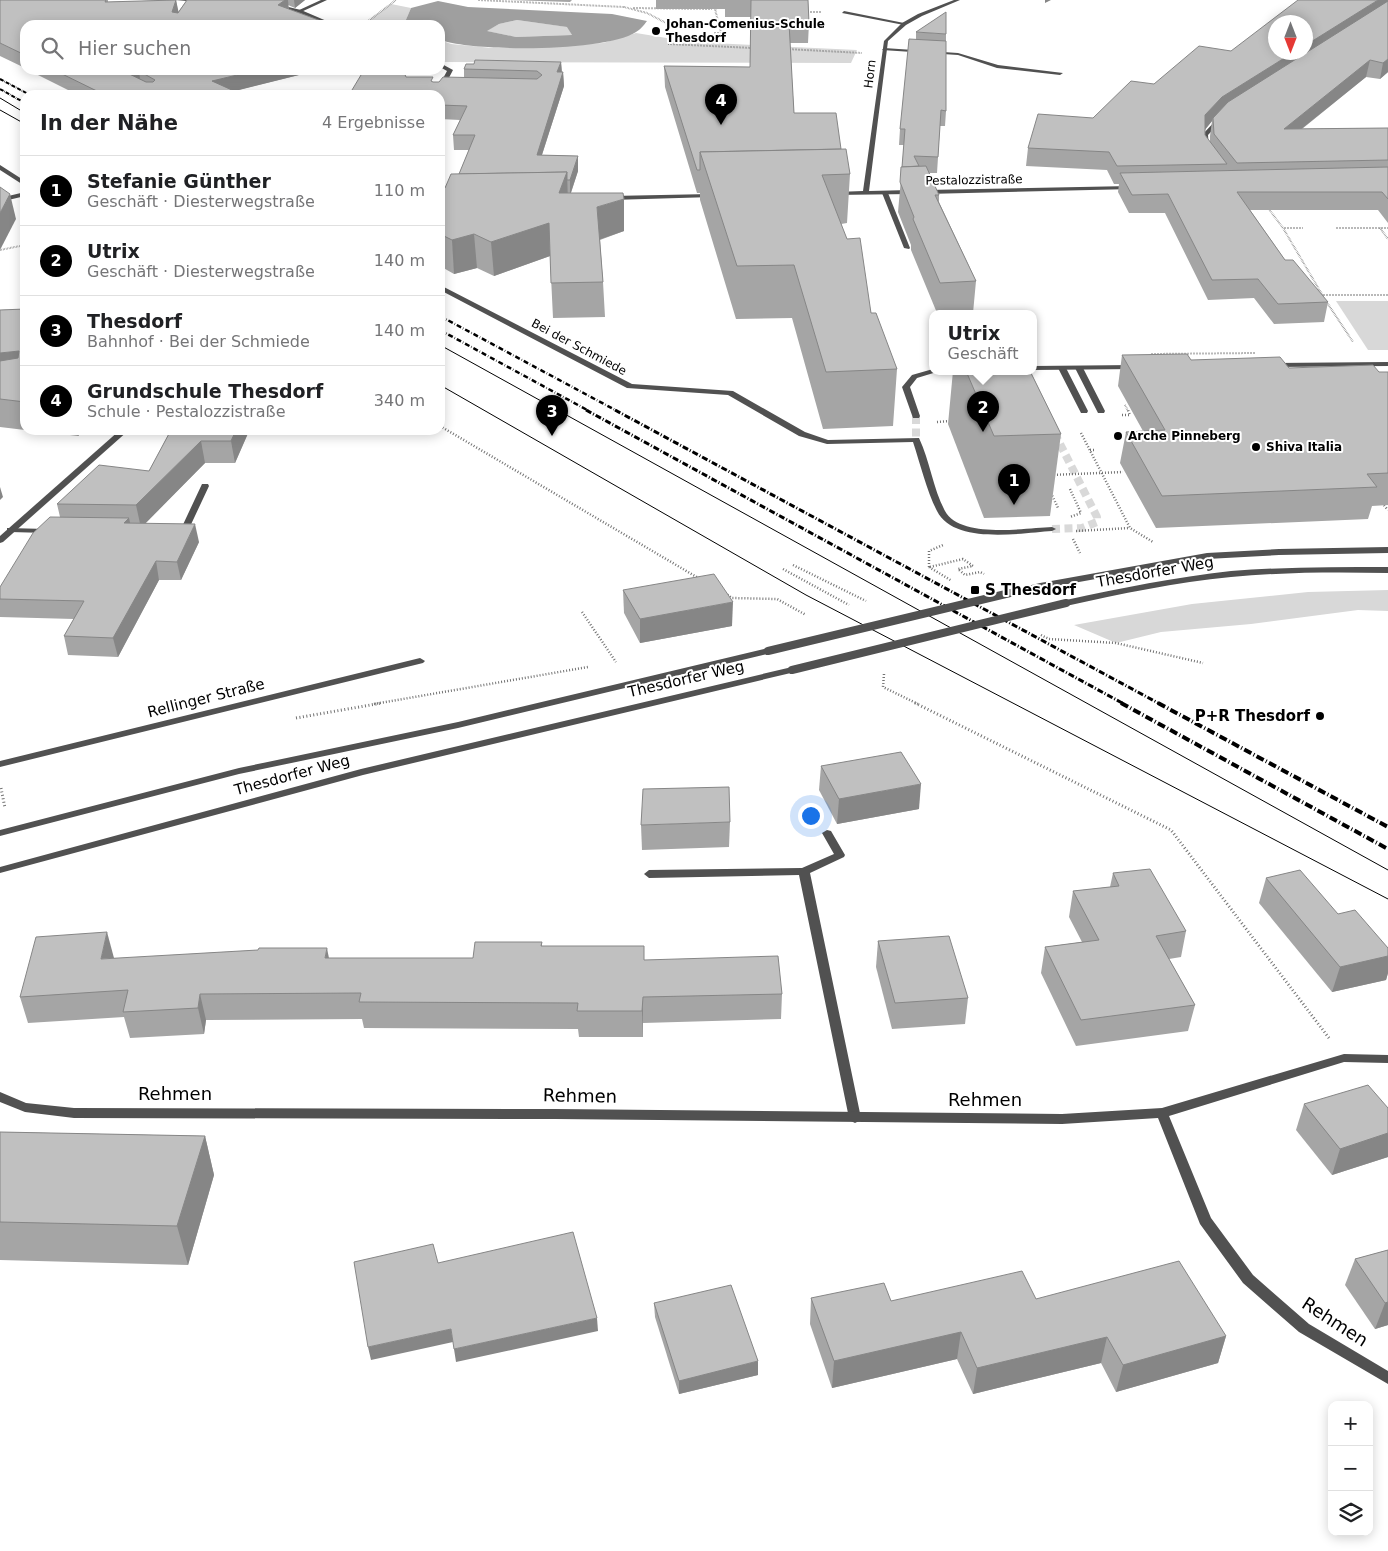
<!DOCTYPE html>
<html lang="de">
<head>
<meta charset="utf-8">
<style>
  :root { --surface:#fff; --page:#f6f6f6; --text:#202124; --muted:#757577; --line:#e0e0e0; --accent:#000 }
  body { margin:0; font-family:"DejaVu Sans",sans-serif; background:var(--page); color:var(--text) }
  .controls { position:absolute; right:15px; bottom:15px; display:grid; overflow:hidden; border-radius:10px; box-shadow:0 2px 12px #0003 }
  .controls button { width:45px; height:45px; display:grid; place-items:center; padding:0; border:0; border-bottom:1px solid var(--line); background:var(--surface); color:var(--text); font:25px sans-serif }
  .compass { position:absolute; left:1268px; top:15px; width:45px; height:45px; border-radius:50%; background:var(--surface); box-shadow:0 2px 12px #0003; rotate:180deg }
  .you { position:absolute; left:810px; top:815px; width:18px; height:18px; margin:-12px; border:4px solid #fff; border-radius:50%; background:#1a73e8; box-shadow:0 0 0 8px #1a73e833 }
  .badge { display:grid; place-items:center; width:32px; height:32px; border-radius:50%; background:var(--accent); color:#fff; font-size:16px; font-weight:700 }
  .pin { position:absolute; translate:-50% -41px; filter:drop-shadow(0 1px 2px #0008) }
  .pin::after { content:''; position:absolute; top:26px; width:18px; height:15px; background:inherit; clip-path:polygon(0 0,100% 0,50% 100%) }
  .popup { position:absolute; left:929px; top:310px; width:108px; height:65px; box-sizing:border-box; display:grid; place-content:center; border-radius:10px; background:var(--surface); filter:drop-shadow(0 1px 4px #0005); font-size:16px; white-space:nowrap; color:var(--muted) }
  .popup b { font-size:19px; color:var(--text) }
  .popup::after { content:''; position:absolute; left:50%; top:100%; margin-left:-10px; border:10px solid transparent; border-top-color:var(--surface) }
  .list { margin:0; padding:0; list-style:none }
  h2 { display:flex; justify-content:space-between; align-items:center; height:65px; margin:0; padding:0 20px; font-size:21px }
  h2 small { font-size:16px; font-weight:400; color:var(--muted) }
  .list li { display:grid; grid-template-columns:32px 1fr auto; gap:15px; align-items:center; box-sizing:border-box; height:70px; padding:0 20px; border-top:1px solid var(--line) }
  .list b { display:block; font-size:19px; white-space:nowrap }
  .list p { margin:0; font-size:16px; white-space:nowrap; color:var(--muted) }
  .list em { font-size:16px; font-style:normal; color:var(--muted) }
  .icon { flex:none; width:28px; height:28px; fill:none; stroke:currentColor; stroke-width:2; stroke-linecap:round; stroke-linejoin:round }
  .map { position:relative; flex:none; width:1388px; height:1551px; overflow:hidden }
  .search { position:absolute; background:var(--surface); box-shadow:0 2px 12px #0003; left:20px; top:20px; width:425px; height:55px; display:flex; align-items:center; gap:12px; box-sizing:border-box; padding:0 18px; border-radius:15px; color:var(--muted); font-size:19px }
  .panel { position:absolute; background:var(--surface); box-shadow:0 2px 12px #0003; left:20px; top:90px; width:425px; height:345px; border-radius:15px }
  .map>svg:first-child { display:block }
  .green { fill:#d8d8d8 }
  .water { fill:#9f9f9f; fill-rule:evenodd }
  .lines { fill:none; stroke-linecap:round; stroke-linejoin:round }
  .minor-tunnel { stroke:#d9d9d9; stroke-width:8; stroke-dasharray:8 4.5; stroke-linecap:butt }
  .path-far2 { stroke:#737373; stroke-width:2; stroke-dasharray:0.5 1; stroke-linecap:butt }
  .path-far1 { stroke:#737373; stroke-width:2.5; stroke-dasharray:1 2; stroke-linecap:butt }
  .path { stroke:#737373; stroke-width:3; stroke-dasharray:1 2.5; stroke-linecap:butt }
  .service { fill:#515151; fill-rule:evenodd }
  .minor { fill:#515151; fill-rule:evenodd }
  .tertiary { fill:#515151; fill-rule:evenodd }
  .tram { stroke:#000; stroke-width:1 }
  .rail-far3 { stroke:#000; stroke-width:2; stroke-dasharray:4 1 0.5 1; stroke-linecap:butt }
  .rail-far2 { stroke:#000; stroke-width:2.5; stroke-dasharray:5 2 0.5 2; stroke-linecap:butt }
  .rail-far1 { stroke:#000; stroke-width:3; stroke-dasharray:6 2 1 2; stroke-linecap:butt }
  .rail { stroke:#000; stroke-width:4; stroke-dasharray:8 2.5 1 2.5; stroke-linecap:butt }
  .tertiary-bridge { stroke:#515151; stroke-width:8 }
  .wall { fill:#a5a5a5; fill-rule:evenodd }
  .shaded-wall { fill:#868686 }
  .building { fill:#c0c0c0; stroke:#868686 }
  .poi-dot { fill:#000; stroke:#fff; stroke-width:2 }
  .labels { text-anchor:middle; stroke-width:4; stroke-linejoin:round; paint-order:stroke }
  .far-poi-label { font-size:12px; font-weight:bold; fill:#000; stroke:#fff; text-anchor:start }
  .far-street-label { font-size:12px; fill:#000; stroke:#fff }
  .street-label { font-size:15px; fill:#000; stroke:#fff }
  .poi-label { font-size:15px; font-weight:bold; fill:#000; stroke:#fff; text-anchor:start }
  .near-street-label { font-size:18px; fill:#000; stroke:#fff }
</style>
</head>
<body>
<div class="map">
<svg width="1388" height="1551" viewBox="0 0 1388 1551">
  <rect width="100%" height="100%" fill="#fff"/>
  <g class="green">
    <path d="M391,4L411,8L405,22L409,25H363Z"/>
    <path d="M517,20L568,27L572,35L516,37L486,31L499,24Z"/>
    <path d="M636,33L691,42L857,50L851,63L440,62V40L451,44L492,48L545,47L603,43Z"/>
    <path d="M1336,301H1388V350H1368Z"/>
    <path d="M1388,590V611L1358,610L1251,624L1161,632L1116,643L1074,625L1192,604L1308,592Z"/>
  </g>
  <path class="water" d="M438,1L468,7L612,14L647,21C644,25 640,30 636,32C606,52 475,52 440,40V25H409L405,22L411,8ZM517,20L567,27L572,35L516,37L487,31L499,24Z"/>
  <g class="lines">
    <g class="minor-tunnel">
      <path d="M916,416V440"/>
      <path d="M1052,529L1082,528L1097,522V517L1054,432"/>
    </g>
    <g class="path-far2">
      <path d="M478,0L624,7"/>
      <path d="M624,7L647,13L666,23L669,44L752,48"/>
      <path d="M633,8L712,9"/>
      <path d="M807,12H822"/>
      <path d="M363,25L396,0"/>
      <path d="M714,33H721L715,9L718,8"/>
      <path d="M786,49L862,53"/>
      <path d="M1268,208L1283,228L1323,296"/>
      <path d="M1284,228H1303"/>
      <path d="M1336,228H1388"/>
      <path d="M1380,228L1388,239"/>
      <path d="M0,250L25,245"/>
      <path d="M1323,295H1388"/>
      <path d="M1326,301L1353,342"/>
      <path d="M1151,354L1255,353"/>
      <path d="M1125,405L1128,411"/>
    </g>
    <g class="path-far1">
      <path d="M1122,415H1130L1128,410"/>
      <path d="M937,422L951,421"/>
      <path d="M440,426L700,579"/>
      <path d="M1081,433L1130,528L1153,542"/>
      <path d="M1090,450H1096"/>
      <path d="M1051,475L1123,472"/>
      <path d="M1070,489L1081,513L1070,517"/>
      <path d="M1051,493L1058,508"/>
      <path d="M1382,503L1388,510"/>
      <path d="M1076,531L1130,528"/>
      <path d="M1073,539L1080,553"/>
      <path d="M793,565L866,601"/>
      <path d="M929,567L952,581"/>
      <path d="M929,567V551L943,545"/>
      <path d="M930,567L963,559L973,566L958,569L965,575L980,572L984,574"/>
      <path d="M783,569L849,605"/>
      <path d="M725,593L732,598L777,599L806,615"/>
      <path d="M582,612L616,662"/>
      <path d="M1041,635L1049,639L1116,643L1203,663"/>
      <path d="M884,674L883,687L918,704"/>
      <path d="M374,704L588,667"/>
    </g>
    <g class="path">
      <path d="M915,703L1171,830L1329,1038"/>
      <path d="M296,718L382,703"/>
      <path d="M1,788L5,808"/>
    </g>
    <g class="service">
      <path d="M321,0H327L301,12L297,11Z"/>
      <path d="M844,11L904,23L906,24L904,25L842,13Z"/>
      <path d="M884,48L958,53L998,65L1063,73L1060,75L997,68L958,55L882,50Z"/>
      <path d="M883,192L888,193L910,248L909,249L904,248L882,193Z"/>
      <path d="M1059,366L1066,368L1088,411L1087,413H1081L1080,411L1058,368Z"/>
      <path d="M1076,366L1083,368L1105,411L1104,413H1098L1097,411L1075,368Z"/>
      <path d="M202,484H208L209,486L187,533L183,535H178L177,533L180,531Z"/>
      <path d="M7,528L47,529L51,531L47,533L10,532H7Z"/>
      <path d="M420,658L425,661L423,663L0,767V761Z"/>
      <path d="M827,830L831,831L845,855L844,857L810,873L861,1118L859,1121L855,1123L851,1121L849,1118L799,875L649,878L644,874L649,870L802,868L834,854L822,833Z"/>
    </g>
    <g class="minor">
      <path d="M175,0H201V1L199,2Z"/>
      <path d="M954,0H960L922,16L906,25L888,41L869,191L911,190L914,192L911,194L834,195L833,194L836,192L863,191L884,41L902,23L918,14Z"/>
      <path d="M276,4L301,10L336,25H330L297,12L274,6Z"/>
      <path d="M440,63L453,70L440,95H434L447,71L440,67Z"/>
      <path d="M1218,118L1223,119L1208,135L1209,149L1204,150L1202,135Z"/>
      <path d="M0,165L25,181V186L0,170Z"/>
      <path d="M1131,186L1133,187V189L926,194L923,192L926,190Z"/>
      <path d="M25,192V196L0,202V198Z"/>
      <path d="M711,194L713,195V197L611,200L608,198L611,196Z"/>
      <path d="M440,285L632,384L733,391L805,432L828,440L919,438C930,461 933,489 945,511C960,539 1026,528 1052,527L1056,529L1052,531C1021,533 954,545 937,511C927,492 920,463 913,442L827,444L799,436L728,395L627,388L440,290Z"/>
      <path d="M1388,362V366L1274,367L1270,365L1274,363Z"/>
      <path d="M1134,365L1138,367L1137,369L1033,370V366Z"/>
      <path d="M933,369V371H940L917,378L910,387L920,416L919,418H913L902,387L912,375Z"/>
      <path d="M120,430H129L3,542L0,543V536Z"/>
      <path d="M1344,1054L1388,1055V1063L1344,1062L1169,1116L1211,1218L1253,1275L1309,1324L1388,1371V1384L1299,1332L1243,1283L1200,1224L1158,1118L1062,1124L555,1119L74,1118L25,1112L0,1102V1092L26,1103L74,1108L555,1109L1062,1114L1162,1108Z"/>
    </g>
    <g class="tertiary">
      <path d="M1388,547V553L1279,555L1207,559L1040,589L1010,596L1006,593L1007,591L1040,583L1207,553L1279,549Z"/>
      <path d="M1388,567V573C1336,572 1283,572 1231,577C1176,582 1121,594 1066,606L1062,603L1066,600C1121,588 1176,577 1231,571C1283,567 1336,567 1388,567Z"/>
      <path d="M768,648L771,649L773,651L771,653L458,728L239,774L0,836V830L239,768L458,722Z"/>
      <path d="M792,667L797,670L795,672L363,775L0,873V867L361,769Z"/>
    </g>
    <g class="tram">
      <path d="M0,98L25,113"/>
      <path d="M0,110L25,124"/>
      <path d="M440,345L1388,870"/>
      <path d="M440,385L806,595L1388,899"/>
    </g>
    <g class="rail-far3">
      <path d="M0,79L30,95"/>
      <path d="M0,89L25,103"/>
    </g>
    <g class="rail-far2">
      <path d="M440,316L617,411"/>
      <path d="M440,330L589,411"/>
    </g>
    <g class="rail-far1">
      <path d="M586,410L1124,704"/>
      <path d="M615,410L1160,704"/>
    </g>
    <g class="rail">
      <path d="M1121,703L1388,849"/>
      <path d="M1158,703L1388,827"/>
    </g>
    <g class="tertiary-bridge">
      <path d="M768,651L1010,593"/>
      <path d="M792,670L1066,603"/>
    </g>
  </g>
  <g class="wall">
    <path d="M0,0H108V2L176,0L178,12L187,0H305L295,8L288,5L289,9L25,25V68L0,56Z"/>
    <path d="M509,0H572L570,2Z"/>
    <path d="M656,0H808L809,23L808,43H790L794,113L841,149L850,174L847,223L841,224L871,313L897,369L893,426L823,429L792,318L736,319L700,200V193H697L665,87L664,66L750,67L751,17H725V9H656Z"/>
    <path d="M1388,0V72L1380,79L1366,77L1302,129L1388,128V223L1378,210H1250L1285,260L1328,302L1324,322L1274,324L1254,298L1208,300L1165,213H1129L1118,192L1119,184H1114L1107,170L1026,166L1028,148L1093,118L1154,84L1231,51ZM1212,121L1210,136V143L1205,135V130Z"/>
    <path d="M916,32L946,34V111L945,126H940L937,173H929L939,195V202L976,281L973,313H937L911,250V245L898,212L904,145H899L900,129L916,39Z"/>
    <path d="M561,62L562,72H563L564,86L542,155L578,156V171L571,193L624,231L600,240L603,282L605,317L553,318L550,256L494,276L477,268L454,274L440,266V188H445L459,174L469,150H454L453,135L460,120L440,119V95L406,77L433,82H439L464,77V69Z"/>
    <path d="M28,70H319L234,91L243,95H78Z"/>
    <path d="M25,309V430L0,427V310Z"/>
    <path d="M1122,355L1289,368L1379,372H1388V505L1372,506L1368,519L1156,528L1120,463L1126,432L1143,431L1118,386Z"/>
    <path d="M953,371H1030L1061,434L1050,516L984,518L948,424Z"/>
    <path d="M28,430H84L78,436Z"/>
    <path d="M171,430L249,431L235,463H205L145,523L199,542L181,580H159L118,657L68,655L64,636L74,619L0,617V599L60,517L57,504L149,471Z"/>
    <path d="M623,590L732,626L640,643L624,613Z"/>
    <path d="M821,766L919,809L837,824L819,790Z"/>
    <path d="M730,822L729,847L642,850L641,825Z"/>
    <path d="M1113,873L1186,931L1181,957L1169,959L1195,1005L1188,1031L1076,1046L1041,973L1045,947L1082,942L1069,917L1073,891L1110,887Z"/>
    <path d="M1266,878L1338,914L1388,948V973L1386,980L1332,992L1259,903Z"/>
    <path d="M878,941L968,998L965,1024L892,1029L876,967Z"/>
    <path d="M542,942V946L645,960L782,994L781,1019L643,1023V1037H579L578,1029L364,1028L362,1019L206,1020L204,1034L130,1038L124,1017L28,1023L20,997L114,958H473Z"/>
    <path d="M1304,1104L1388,1133V1157L1332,1175L1296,1130Z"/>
    <path d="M0,1132L205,1136L214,1175L188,1265L0,1260Z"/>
    <path d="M1388,1250V1325L1375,1329L1345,1285L1355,1259Z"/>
    <path d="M811,1298L891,1301L1036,1299L1226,1336L1218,1363L1116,1392L1101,1363L973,1394L957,1359L832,1388L810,1324Z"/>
    <path d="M654,1303L758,1375L679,1394L655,1317Z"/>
  </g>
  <g class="shaded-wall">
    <path d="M176,0L179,14L172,12Z"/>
    <path d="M285,0H288L289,12L278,5Z"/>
    <path d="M294,0H305L295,8Z"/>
    <path d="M1045,0H1051L1045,3Z"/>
    <path d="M1378,0H1388L1387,8L1213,118L1212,121L1202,133L1205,115L1222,97L1294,52H1306V45Z"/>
    <path d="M1388,59V72L1380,79L1383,63Z"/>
    <path d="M1370,60L1366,77L1280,146L1284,129Z"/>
    <path d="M561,62L562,76L563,72L564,86L537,170V155L557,72Z"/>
    <path d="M130,70H151L139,71L140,79L132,82Z"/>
    <path d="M258,70H319L219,95L212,81Z"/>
    <path d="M578,156V171L570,195V180Z"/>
    <path d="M567,172L568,203L559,193Z"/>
    <path d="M10,194L16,219L0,250V213Z"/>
    <path d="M624,199V231L598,240L597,207Z"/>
    <path d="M549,223L550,256L494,276L491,242Z"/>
    <path d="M474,234L477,268L454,274L452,240Z"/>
    <path d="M19,351L25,374L0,382V353Z"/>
    <path d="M76,430H84L78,436Z"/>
    <path d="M236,430H249V431L235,463L231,441Z"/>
    <path d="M201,441L205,463L141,528L136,505Z"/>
    <path d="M0,487L3,497L0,500Z"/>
    <path d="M129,518L133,536L124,523Z"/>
    <path d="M195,524L199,542L181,580L177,562Z"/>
    <path d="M156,561L159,580L118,657L113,638Z"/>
    <path d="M733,602L732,626L640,643V619Z"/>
    <path d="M921,784L919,809L837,824L839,799Z"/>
    <path d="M107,932L114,958L101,959Z"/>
    <path d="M327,948L332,974L325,958Z"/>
    <path d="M1388,956V973L1386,980L1332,992L1340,967Z"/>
    <path d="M200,994L206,1020L204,1034L198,1008Z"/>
    <path d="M643,997V1037L642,1011Z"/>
    <path d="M1388,1133V1157L1332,1175L1340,1149Z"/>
    <path d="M205,1136L214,1175L188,1265L177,1226Z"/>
    <path d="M1388,1302V1325L1375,1329L1385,1303Z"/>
    <path d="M597,1318L598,1331L456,1362L454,1349Z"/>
    <path d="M451,1329L453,1342L371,1360L368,1347Z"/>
    <path d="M961,1332L957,1359L832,1388L834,1361Z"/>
    <path d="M1226,1336L1218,1363L1116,1392L1123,1365Z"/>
    <path d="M1107,1337L1101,1363L973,1394L977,1368Z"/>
    <path d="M758,1361V1375L679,1394V1381Z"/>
  </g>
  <g class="building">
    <path d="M0,0H106L105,2L176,0L172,12L178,13L187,0H285L278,5L332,25H25V55L0,43Z"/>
    <path d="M751,0H808L809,23H789L794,113H836L841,149L700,152V170H697L664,66L750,67Z"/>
    <path d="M1298,0H1378L1306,45V22H1276V52H1294L1222,97L1205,115V135L1227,164L1117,166L1109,152L1028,148L1038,114L1093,118L1131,81L1154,84L1199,46L1231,51Z"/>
    <path d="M1388,1V59L1383,63L1370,60L1284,129L1388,128V160L1237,163L1214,134L1213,118L1228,102Z"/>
    <path d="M946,12V34L916,32Z"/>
    <path d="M909,39L946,41V111L941,110L938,157L914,156L919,166L902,167L905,129H900Z"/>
    <path d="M475,60L561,62L557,72H563L537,155L578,156L570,180H567V172L459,174L475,135H453L467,106L440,105V95H349L364,70H403L406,77H433L431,81L433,82H439L443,77L537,79L542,75L537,71L464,69L466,64H474Z"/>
    <path d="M54,70H121L146,82H153L155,80L139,71L141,70H258L212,81L243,95H105Z"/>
    <path d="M846,149L850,174L822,175L847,239L860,238L871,313H876L897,369L826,372L794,265L737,266L700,152Z"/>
    <path d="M926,166L939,195H935L976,281L940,283L913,219L914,217L900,182L901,167Z"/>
    <path d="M1388,167V199L1382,192H1237L1285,260H1293L1328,302L1278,304L1258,279L1212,280L1168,194L1132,195L1120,173Z"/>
    <path d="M567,172L559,193H623L624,199L597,207L603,282L551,283L549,223L491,242L474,234L452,240L440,234V188H445L451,174Z"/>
    <path d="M0,187L10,194L0,213Z"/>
    <path d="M25,309V402L0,399V361L18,358L19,351L0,353V310Z"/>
    <path d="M1187,354L1191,360L1280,357L1289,368L1373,365L1379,372H1388V473L1367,474L1377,487L1162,496L1126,432L1165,430L1122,355Z"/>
    <path d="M966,371H1030L1061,434L994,436Z"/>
    <path d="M171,430H236L231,441H201L136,505L57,504L99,465L149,471Z"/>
    <path d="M50,517L129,518L124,523L195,524L177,562L156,561L113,638L64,636L84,601L0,599V587L33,533Z"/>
    <path d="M714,574L733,602L640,619L623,590Z"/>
    <path d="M901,752L921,784L839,799L821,766Z"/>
    <path d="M729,787L730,822L641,825L643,789Z"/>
    <path d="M1150,869L1186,931L1156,936L1195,1005L1081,1020L1045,947L1099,940L1073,891L1119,886L1113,873Z"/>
    <path d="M1300,870L1338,914L1355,910L1388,948V956L1340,967L1266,878Z"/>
    <path d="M107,932L101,959L258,950L259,948H327L325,958H473L475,942H542L541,946H644V960L778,956L782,994L643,997L642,1011H577L578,1003L359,1002L361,993L200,994L198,1008L123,1012L128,990L20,997L36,937Z"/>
    <path d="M949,936L968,998L895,1003L878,941Z"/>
    <path d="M1368,1085L1388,1108V1133L1340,1149L1304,1104Z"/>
    <path d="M0,1132L205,1136L177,1226L0,1222Z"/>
    <path d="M573,1232L597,1318L454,1349L451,1329L368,1347L354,1262L433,1244L438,1263Z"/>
    <path d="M1388,1250V1302L1385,1303L1355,1259Z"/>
    <path d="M1179,1261L1226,1336L1123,1365L1107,1337L977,1368L961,1332L834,1361L811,1298L884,1283L891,1301L1022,1271L1036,1299Z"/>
    <path d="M731,1285L758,1361L679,1381L654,1303Z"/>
  </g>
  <g class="poi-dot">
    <circle cx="656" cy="31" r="5"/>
    <circle cx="1118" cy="436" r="5"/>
    <circle cx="1256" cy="447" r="5"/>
    <rect x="970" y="585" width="10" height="10" rx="2.5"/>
    <circle cx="1320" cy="716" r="5"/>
  </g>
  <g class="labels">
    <g class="far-poi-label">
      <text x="666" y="28">Johan-Comenius-Schule<tspan x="666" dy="14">Thesdorf</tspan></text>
      <text x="1128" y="440">Arche Pinneberg</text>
      <text x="1266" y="451">Shiva Italia</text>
    </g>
    <g class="far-street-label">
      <text transform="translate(870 74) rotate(-83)" y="4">Horn</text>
      <text transform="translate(974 180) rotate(-1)" y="4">Pestalozzistraße</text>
      <text transform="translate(579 347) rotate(28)" y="4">Bei der Schmiede</text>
    </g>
    <g class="street-label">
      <text transform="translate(1155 572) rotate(-10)" y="5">Thesdorfer Weg</text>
      <text transform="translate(686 679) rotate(-13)" y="5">Thesdorfer Weg</text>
      <text transform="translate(206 698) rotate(-14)" y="5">Rellinger Straße</text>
      <text transform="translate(292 775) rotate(-15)" y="5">Thesdorfer Weg</text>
    </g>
    <g class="poi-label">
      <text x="985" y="595">S Thesdorf</text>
      <text x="1310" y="721" text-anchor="end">P+R Thesdorf</text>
    </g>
    <g class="near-street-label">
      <text x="175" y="1100">Rehmen</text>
      <text transform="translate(580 1096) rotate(1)" y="6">Rehmen</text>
      <text x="985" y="1106">Rehmen</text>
      <text transform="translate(1335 1322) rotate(33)" y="6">Rehmen</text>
    </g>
  </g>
</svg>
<div class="controls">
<button>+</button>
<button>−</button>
<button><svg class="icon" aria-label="layers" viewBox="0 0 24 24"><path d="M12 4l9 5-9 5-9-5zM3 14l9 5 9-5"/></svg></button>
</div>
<svg class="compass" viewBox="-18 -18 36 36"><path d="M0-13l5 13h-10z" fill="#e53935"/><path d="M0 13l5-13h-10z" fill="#757577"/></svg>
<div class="you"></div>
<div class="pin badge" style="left:1014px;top:505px">1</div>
<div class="pin badge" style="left:983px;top:432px">2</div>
<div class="popup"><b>Utrix</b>Geschäft</div>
<div class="pin badge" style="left:552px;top:436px">3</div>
<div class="pin badge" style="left:721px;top:125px">4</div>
<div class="search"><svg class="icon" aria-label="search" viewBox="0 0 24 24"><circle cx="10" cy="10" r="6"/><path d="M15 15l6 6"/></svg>Hier suchen</div>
<section class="panel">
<h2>In der Nähe<small>4 Ergebnisse</small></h2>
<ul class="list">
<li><span class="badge">1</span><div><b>Stefanie Günther</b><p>Geschäft · Diesterwegstraße</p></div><em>110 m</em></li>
<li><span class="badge">2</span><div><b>Utrix</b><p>Geschäft · Diesterwegstraße</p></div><em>140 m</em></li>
<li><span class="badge">3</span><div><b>Thesdorf</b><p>Bahnhof · Bei der Schmiede</p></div><em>140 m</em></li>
<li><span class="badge">4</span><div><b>Grundschule Thesdorf</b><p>Schule · Pestalozzistraße</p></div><em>340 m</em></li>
</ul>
</section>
</div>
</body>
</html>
